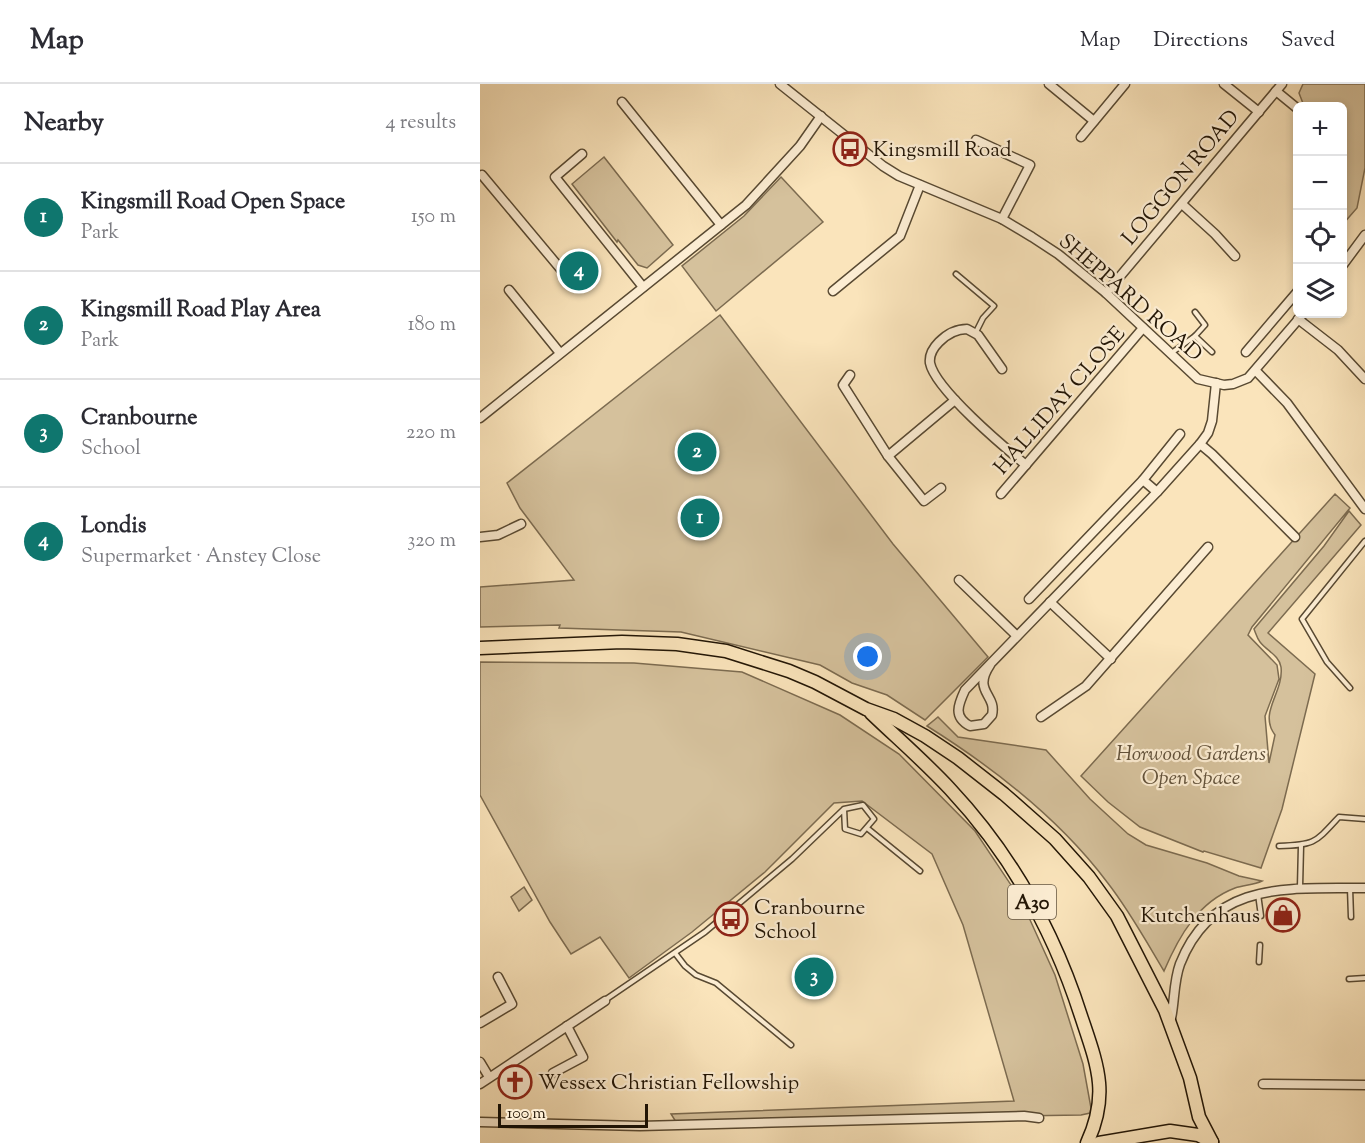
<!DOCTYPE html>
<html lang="en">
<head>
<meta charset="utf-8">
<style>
  :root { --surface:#fff; --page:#f7f7f7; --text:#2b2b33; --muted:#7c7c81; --line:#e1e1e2; --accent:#0f766e }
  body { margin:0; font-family:"Sorts Mill Goudy",serif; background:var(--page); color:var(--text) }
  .controls { position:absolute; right:18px; top:18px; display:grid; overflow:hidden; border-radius:9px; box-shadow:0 3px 9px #0003 }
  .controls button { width:54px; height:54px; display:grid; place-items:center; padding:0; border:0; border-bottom:2px solid var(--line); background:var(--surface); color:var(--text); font:30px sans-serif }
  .scale { position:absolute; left:18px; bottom:15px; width:150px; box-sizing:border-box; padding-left:6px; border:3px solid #221505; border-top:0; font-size:16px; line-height:21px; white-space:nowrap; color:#221505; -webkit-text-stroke:4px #fcedd3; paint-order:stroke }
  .you { position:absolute; left:388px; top:573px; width:21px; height:21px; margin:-15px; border:4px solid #fff; border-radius:50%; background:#1a73e8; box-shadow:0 0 0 9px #1a73e833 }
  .badge { display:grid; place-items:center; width:39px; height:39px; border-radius:50%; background:var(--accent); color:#fff; font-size:20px; font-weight:700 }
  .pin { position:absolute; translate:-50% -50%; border:3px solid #fff; box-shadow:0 2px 6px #0006 }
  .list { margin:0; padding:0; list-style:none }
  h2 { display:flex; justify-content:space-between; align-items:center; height:78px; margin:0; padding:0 24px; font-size:26px }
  h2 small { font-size:20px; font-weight:400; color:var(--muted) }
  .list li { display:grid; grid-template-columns:39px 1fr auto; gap:18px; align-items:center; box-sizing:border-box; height:108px; padding:0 24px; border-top:2px solid var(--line) }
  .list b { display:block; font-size:22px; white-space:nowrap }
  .list p { margin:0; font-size:20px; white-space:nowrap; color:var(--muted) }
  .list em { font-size:20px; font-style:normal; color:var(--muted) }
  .icon { flex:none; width:33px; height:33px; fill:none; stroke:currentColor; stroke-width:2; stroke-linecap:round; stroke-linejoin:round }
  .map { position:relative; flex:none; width:885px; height:1059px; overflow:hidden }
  header { display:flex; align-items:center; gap:36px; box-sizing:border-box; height:84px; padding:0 30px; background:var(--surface); border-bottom:2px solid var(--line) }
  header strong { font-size:28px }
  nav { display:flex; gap:33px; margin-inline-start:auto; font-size:21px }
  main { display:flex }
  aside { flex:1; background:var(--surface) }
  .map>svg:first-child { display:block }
  .green { fill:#d5c19c; stroke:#7c6b50; stroke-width:1.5 }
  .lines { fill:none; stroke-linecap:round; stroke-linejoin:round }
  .lane-casing { stroke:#584932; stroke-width:7 }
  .street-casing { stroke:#584932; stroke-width:11 }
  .primary-casing { stroke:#221505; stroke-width:15 }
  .lane { stroke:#fcedd3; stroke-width:4 }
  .street { stroke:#fcedd3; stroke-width:8 }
  .primary { stroke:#fae4bb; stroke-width:12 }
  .labels { text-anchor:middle; stroke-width:4.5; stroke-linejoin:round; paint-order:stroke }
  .shield { fill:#fcedd3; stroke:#635643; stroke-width:1.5 }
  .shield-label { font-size:20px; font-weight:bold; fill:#221505 }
  .poi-label { font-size:21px; fill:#221505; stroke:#fcedd3; text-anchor:start }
  .street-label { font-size:21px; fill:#221505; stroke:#fcedd3 }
  .park-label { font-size:21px; font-style:italic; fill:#61513a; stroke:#fcedd3 }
</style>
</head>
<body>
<header>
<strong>Map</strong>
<nav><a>Map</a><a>Directions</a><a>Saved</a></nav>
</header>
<main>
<aside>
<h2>Nearby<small>4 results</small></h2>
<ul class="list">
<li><span class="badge">1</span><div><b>Kingsmill Road Open Space</b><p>Park</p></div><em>150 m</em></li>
<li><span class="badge">2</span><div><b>Kingsmill Road Play Area</b><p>Park</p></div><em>180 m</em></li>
<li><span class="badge">3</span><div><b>Cranbourne</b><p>School</p></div><em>220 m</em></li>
<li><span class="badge">4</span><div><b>Londis</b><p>Supermarket · Anstey Close</p></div><em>320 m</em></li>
</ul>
</aside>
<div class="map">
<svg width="885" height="1059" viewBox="0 0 885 1059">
  <rect width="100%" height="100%" fill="#fae4bb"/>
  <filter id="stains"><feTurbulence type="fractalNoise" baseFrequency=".00333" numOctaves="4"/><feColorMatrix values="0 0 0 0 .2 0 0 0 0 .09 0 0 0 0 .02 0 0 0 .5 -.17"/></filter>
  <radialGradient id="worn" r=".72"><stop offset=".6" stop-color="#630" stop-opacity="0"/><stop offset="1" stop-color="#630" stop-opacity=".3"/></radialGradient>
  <g class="green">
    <path d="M823,0H885V84L877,124L863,140L862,22H824L819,9Z"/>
    <path d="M124,73L193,161L167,184L158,181L138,156L137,158L92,100Z"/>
    <path d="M301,93L343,138L236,227L202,182L264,132Z"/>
    <path d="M240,231L413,460L508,573L445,636L407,611L372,599L340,581L201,548L79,544L80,541L0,543V503L94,496L40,424L27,399Z"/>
    <path d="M855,410L870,424L772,543L768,551L797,581L799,595L785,632L789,679L795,651C778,628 804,609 801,583C799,571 787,567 780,558C777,554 776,550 774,545L844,462L869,427L881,441L788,549L835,590L802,725L781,784L724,767L723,768L660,743L628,718L601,692Z"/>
    <path d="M0,578L154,579L262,588L360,631L419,670L495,747L541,816L575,891L603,980L611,1024L610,1029L601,1031L196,1038L191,1030L534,1017L483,841L452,770L382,717L354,719L285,788L212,848L149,894L120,853L91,870L70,838L0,711Z"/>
    <path d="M458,633L478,653L566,666L610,715L648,750L666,761L727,779L759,792L782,797C774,801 764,801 755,804C718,818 699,852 684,887C666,857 649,826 627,798C579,734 514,684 447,642Z"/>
    <path d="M44,803L52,816L39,827L31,813Z"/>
  </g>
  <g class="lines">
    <g class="lane-casing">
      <g id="lane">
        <path d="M476,190L514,222L503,234L496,248"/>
        <path d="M715,252L732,268"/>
        <path d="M690,270L715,252L725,241L715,228"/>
        <path d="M870,604L847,578L822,535L885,457"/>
        <path d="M387,744L440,787"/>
        <path d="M799,762C835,761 835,759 859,733L885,735"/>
        <path d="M820,803L821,762"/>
        <path d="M870,804L871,833"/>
        <path d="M778,810L781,832"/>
        <path d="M195,869L205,882L216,891L236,899L311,961"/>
        <path d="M779,878L780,861"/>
        <path d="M869,895L885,894"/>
        <path d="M125,916L225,848L312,775L364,725L383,721L394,735L381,750L365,745L364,725"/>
      </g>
    </g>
    <g class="street-casing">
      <g id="street">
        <path d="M300,0L403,82L419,92L522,135L552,153L578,170L626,209L718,295L744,301L753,300L768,294L823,230"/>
        <path d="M569,0L614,37"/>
        <path d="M744,0L779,28"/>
        <path d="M796,7L818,25"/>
        <path d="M142,18L241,141"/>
        <path d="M601,53L645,0"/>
        <path d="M496,56L550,81L522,135"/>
        <path d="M102,70L75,93L163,203"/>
        <path d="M2,91L94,201"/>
        <path d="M702,120L735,150L755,172"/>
        <path d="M862,182L885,151"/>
        <path d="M29,206L80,269"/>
        <path d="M353,207L420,152L440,101"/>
        <path d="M626,209L802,0"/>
        <path d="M818,235L858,266L885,295"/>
        <path d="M766,268L818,207"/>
        <path d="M522,285L498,251L487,245C475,245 467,250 459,258C453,264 449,271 450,279C455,305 524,363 546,381"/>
        <path d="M776,287L807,319L885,425"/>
        <path d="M370,291L363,301L408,372L444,417L461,404"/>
        <path d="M0,334L266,121L320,62L341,32"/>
        <path d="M720,360L732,370L815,453"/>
        <path d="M408,372L475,316"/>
        <path d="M663,396L677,408"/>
        <path d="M521,410L663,244"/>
        <path d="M0,453L18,451L41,440"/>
        <path d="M479,496L537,552"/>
        <path d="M549,515L663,396L700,350"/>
        <path d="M570,518L631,575"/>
        <path d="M510,581C492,608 517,610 512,631L504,640L490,642C473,633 478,621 485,606L677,408L720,360L728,349L732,337L736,299"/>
        <path d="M561,633L606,602L728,463"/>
        <path d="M0,939L32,920L18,893"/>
        <path d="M690,939C695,920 693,899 700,880C733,795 810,805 885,804"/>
        <path d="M0,978L9,993"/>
        <path d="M73,989L103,973L87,942"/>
        <path d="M0,1000L125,917"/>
        <path d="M783,1000L885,1001"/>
        <path d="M0,1038L160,1042L544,1032L559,1034"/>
      </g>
    </g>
    <g class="primary-casing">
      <g id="primary">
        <path d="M0,564L142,558L197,560L246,567L309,587L335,598L386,625L414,635L445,652L478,674L524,710L575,755L609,793L637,832L685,926L710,994L719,1033L732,1058"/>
        <path d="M391,629C417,654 445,678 470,705C530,769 574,848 601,932C617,980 630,1010 607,1059"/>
        <path d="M619,1059L690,1047L718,1051L732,1058"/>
      </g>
    </g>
    <use href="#lane" class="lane"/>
    <use href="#street" class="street"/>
    <use href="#primary" class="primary"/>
  </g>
  <defs>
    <g id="bus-ring" transform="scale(1.725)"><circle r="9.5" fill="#fcedd3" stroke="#8f2418" stroke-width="1.5"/><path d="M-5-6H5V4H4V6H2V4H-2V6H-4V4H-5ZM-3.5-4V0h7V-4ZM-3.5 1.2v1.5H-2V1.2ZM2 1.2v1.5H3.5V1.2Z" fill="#8f2418"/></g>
    <g id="shop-ring" transform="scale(1.725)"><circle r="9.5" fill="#fcedd3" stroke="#8f2418" stroke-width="1.5"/><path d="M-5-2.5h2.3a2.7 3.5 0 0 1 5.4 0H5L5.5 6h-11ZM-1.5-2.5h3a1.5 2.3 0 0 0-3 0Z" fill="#8f2418"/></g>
    <g id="church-ring" transform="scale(1.725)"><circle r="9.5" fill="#fcedd3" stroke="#8f2418" stroke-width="1.5"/><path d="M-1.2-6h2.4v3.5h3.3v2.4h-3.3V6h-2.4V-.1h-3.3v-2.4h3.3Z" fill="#8f2418"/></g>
  </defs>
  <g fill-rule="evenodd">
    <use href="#bus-ring" x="370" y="65"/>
    <use href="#shop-ring" x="803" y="831"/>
    <use href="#bus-ring" x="251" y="835"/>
    <use href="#church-ring" x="35" y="998"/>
  </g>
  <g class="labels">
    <rect class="shield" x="528" y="801" width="48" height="34" rx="4.5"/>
    <g class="shield-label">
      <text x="552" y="825">A30</text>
    </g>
    <g class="poi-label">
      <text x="393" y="72">Kingsmill Road</text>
      <text x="274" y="830">Cranbourne<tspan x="274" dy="24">School</tspan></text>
      <text x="780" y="838" text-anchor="end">Kutchenhaus</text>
      <text x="58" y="1005">Wessex Christian Fellowship</text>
    </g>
    <g class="street-label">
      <text transform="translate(700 93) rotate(-50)" y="7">LOGGON ROAD</text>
      <text transform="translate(651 213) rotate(41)" y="7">SHEPPARD ROAD</text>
      <text transform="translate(579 316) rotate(-49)" y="7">HALLIDAY CLOSE</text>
    </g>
    <g class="park-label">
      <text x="711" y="676">Horwood Gardens<tspan x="711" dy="24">Open Space</tspan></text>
    </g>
  </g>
  <rect width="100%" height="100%" filter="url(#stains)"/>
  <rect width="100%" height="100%" fill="url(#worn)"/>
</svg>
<div class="controls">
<button>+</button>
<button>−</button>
<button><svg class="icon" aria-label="locate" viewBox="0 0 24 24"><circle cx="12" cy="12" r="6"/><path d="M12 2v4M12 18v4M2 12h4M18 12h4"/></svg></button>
<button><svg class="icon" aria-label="layers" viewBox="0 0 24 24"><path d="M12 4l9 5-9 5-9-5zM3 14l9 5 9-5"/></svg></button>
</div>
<div class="scale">100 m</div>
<div class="you"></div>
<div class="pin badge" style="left:220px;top:434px">1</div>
<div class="pin badge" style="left:217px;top:368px">2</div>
<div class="pin badge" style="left:334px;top:893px">3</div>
<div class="pin badge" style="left:99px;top:187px">4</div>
</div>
</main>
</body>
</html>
